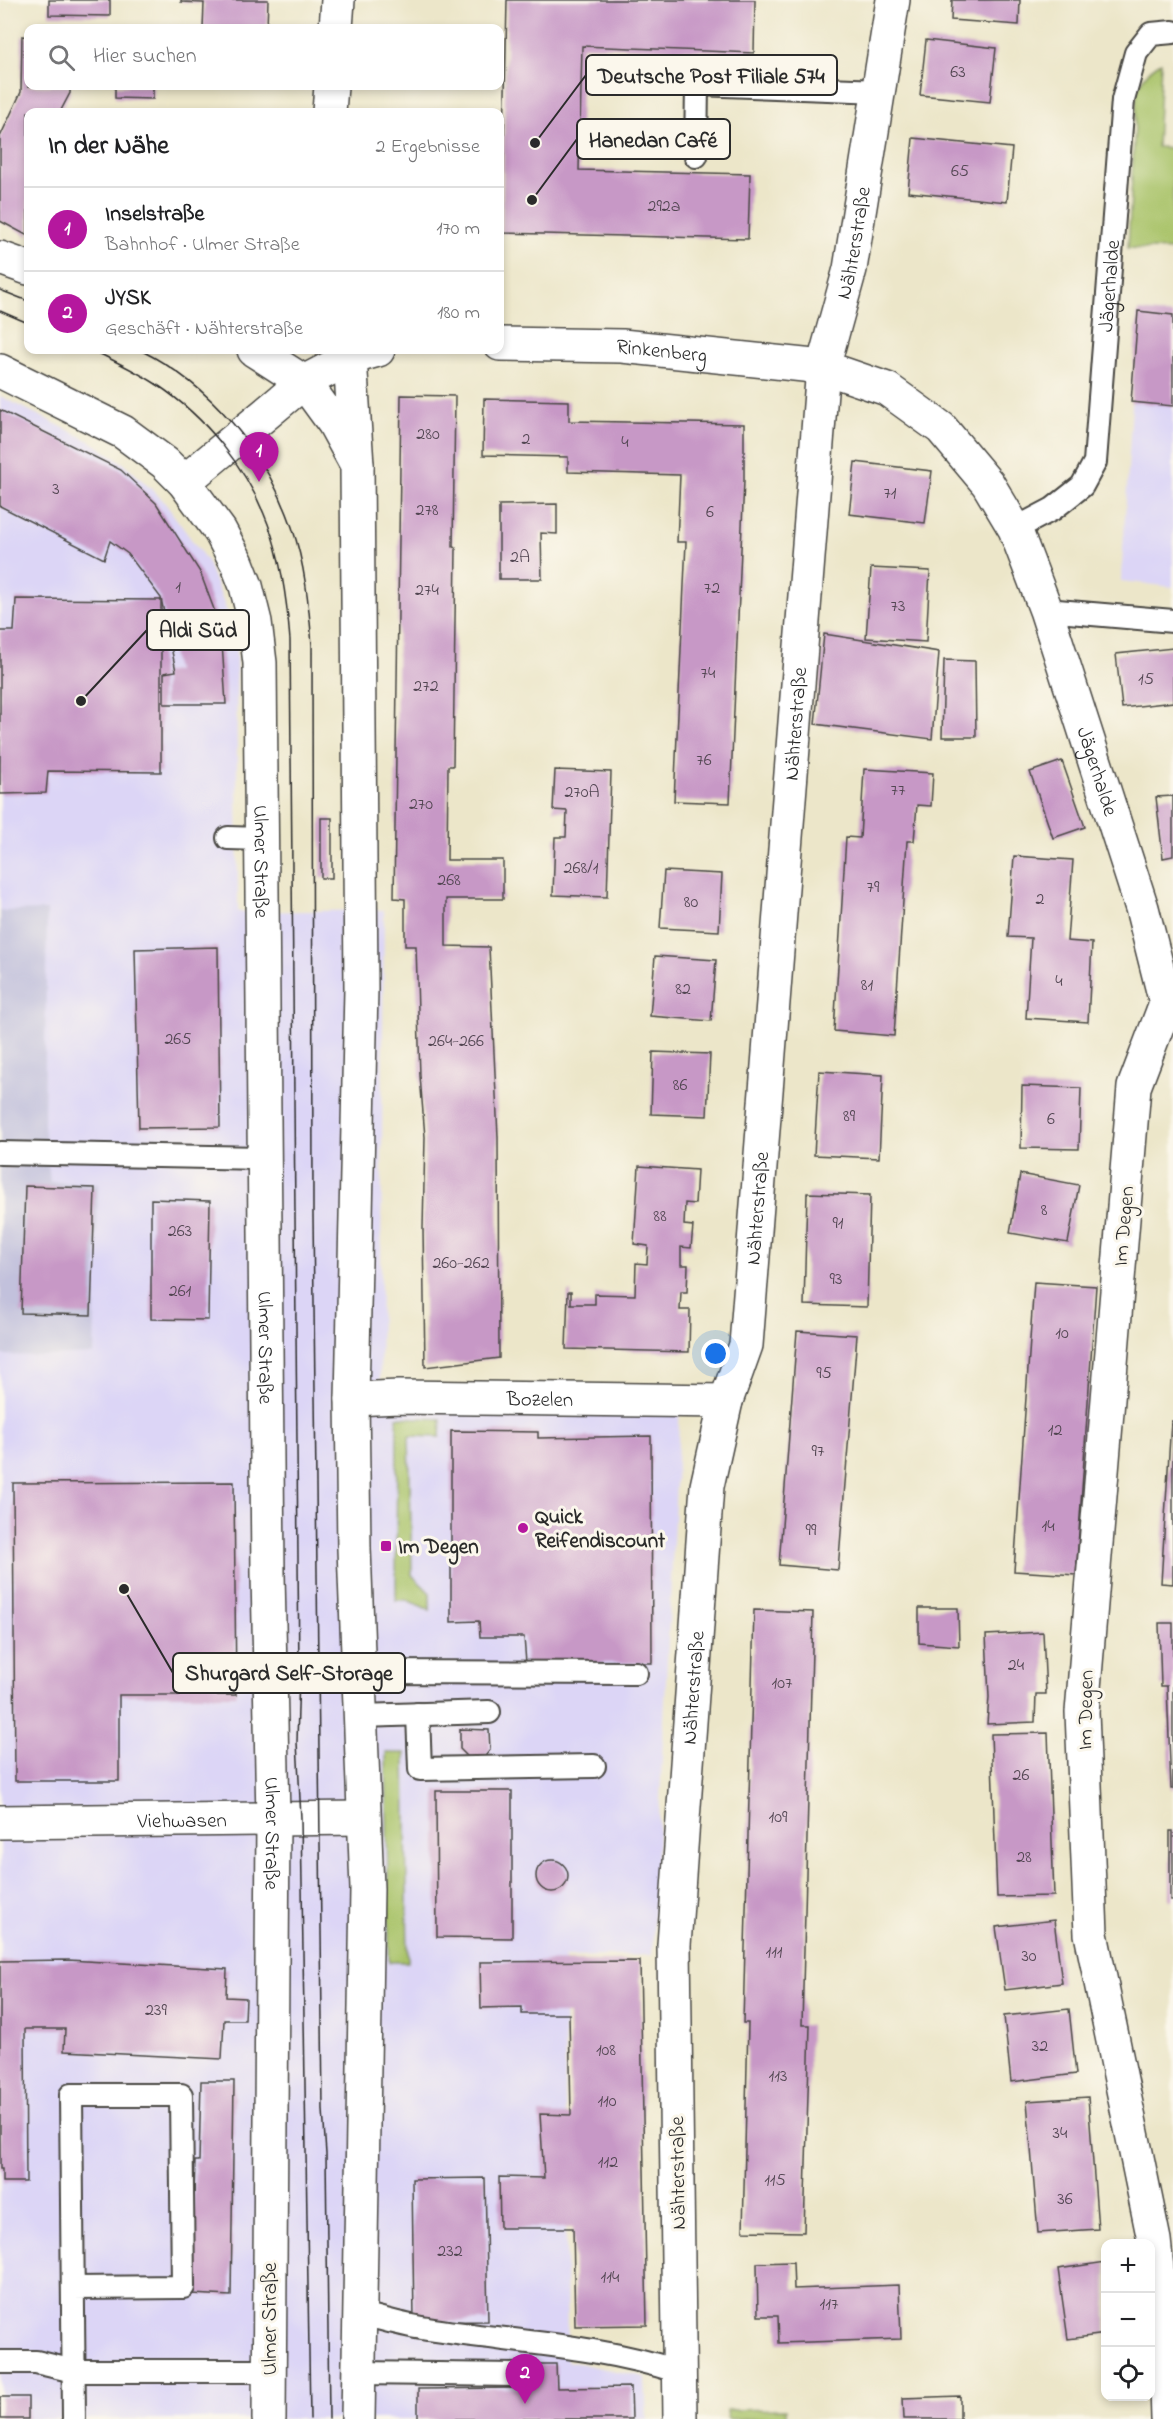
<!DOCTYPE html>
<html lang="de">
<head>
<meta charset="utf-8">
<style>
  :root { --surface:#fff; --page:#f6f6f6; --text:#202124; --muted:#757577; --line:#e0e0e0; --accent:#b5179e }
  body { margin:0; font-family:"Indie Flower",sans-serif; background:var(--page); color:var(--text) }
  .controls { position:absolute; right:18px; bottom:18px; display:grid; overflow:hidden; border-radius:12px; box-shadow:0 3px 9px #0003 }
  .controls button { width:54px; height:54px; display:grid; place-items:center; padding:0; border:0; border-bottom:2px solid var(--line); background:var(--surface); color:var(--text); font:30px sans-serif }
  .you { position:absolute; left:716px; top:1354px; width:21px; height:21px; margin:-15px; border:4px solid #fff; border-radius:50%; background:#1a73e8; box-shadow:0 0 0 9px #1a73e833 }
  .badge { display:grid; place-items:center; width:39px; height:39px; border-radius:50%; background:var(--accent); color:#fff; font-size:20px; font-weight:700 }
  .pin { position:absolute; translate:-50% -50px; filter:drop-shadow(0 2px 3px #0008) }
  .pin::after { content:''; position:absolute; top:32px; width:21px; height:18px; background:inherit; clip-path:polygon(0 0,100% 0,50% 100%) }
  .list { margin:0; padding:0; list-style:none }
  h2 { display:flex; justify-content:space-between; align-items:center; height:78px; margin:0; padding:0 24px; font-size:26px }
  h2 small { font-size:20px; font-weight:400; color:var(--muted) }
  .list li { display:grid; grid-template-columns:39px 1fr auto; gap:18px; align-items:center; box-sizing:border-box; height:84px; padding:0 24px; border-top:2px solid var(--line) }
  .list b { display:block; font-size:22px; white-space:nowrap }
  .list p { margin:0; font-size:20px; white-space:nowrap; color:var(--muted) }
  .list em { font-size:20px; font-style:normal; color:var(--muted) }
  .icon { flex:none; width:33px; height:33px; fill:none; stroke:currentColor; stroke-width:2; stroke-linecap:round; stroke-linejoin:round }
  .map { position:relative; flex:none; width:1173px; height:2419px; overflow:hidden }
  .search { position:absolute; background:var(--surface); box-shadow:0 3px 9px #0003; left:24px; top:24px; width:480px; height:66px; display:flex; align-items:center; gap:15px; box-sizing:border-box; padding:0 21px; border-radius:12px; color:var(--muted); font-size:22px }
  .panel { position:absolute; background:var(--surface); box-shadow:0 3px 9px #0003; left:24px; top:108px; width:480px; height:246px; border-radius:12px }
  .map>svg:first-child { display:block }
  .built { fill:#dcd5f6 }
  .industrial { fill:#c2c1dc }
  .green { fill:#a9c369; stroke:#6a774a; stroke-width:1.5 }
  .building { fill:#c798c6 }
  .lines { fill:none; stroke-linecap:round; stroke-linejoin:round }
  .service-casing { stroke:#484743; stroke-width:26 }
  .minor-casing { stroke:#484743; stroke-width:36 }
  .tertiary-casing { stroke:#484743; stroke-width:36 }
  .service { stroke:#fff; stroke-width:22 }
  .minor { stroke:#fff; stroke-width:33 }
  .tertiary { stroke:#fff; stroke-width:33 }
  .tram { stroke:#2b2b2b; stroke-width:1.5 }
  .poi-dot { fill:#b5179e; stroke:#fbf7ec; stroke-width:2 }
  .labels { text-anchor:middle; stroke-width:6; stroke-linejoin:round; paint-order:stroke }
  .number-label { font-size:18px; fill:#524652 }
  .street-label { font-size:21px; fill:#2b2b2b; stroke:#fbf7ec }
  .poi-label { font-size:21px; font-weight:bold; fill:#2b2b2b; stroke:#fbf7ec; text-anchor:start }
  .leader { fill:none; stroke:#2b2b2b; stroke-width:2 }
  .callout-dot { fill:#2b2b2b; stroke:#fbf7ec; stroke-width:2 }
  .callout { fill:#fbf7ec; stroke:#2b2b2b; stroke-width:2 }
  .callout-label { font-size:22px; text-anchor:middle; font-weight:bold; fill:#2b2b2b }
</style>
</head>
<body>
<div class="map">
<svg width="1173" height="2419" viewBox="0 0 1173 2419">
  <rect width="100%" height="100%" fill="#fbf7ec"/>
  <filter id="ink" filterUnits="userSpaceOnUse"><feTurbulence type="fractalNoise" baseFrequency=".0167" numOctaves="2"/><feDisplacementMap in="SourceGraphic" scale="12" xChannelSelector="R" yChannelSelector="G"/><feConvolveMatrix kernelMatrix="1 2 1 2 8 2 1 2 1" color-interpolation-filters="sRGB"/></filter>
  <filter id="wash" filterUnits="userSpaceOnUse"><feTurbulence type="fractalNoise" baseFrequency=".008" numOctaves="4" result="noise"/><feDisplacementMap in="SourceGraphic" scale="24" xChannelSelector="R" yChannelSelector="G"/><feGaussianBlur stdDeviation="1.35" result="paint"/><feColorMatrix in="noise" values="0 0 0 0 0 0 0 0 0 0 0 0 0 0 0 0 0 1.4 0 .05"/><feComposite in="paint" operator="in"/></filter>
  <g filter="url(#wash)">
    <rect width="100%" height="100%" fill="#ece6c9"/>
    <g class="built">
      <path d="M1138,311L1173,315V587L1121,581Z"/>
      <path d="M0,396L92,442L126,465L162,499L207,561L236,634L238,912L384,910L380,1402L680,1405L652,1955L564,1957L567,2361L645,2377L647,2419H0Z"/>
    </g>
    <path class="industrial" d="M47,910L44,1125L50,1182L98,1184L94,1354L42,1356L0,1355V911Z"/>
    <g class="green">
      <path d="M1161,62L1157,147L1173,148V250L1128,248L1137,90C1143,77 1149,69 1161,62Z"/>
      <path d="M397,1417L441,1419L440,1437L409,1436L412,1575L430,1593V1610L407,1600H396Z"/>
      <path d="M386,1753H405L408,1962H389Z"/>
      <path d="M786,2409V2419H728L727,2410Z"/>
    </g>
    <g id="blocks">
      <g class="building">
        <path d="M49,0H110V16L49,15Z"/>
        <path d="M181,0H268L267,28H203L204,3L181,2Z"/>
        <path d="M507,0H755L754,53L582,46L579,170L750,174L748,239L502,233Z"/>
        <path d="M952,0H1020L1019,25L951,20Z"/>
        <path d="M22,36L28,37V86H70V93L60,112H28V236L0,221V137L21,92Z"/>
        <path d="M926,40L996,48L990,102L920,95Z"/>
        <path d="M115,86H153V99L115,98Z"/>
        <path d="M913,138L1012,148L1007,202L908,192Z"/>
        <path d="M1138,311L1173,315V406L1131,402Z"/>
        <path d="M401,395L455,396L453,547L456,548L453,766H448L447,860H503V899H446V946L489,947L498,1137L499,1358L425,1367L423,1228L425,1137L420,1076L416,946H405V899L394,898Z"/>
        <path d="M484,399L569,401V421L744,424V480L730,803L674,801L686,542H677L680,475L568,472V457L483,455Z"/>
        <path d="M0,410L121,470L156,503L200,572L221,628L226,704H164V673L176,671L161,598L128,554L110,541L104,559L0,506Z"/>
        <path d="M855,462L932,471L925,523L849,514Z"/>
        <path d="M557,504V534L541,533L542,579H499V505Z"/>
        <path d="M871,568L930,571L926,642L866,638Z"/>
        <path d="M16,599L161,600V772L48,771L46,793L0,794V631H14Z"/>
        <path d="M824,634L939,652L932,739L815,724Z"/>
        <path d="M1173,648V702L1122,708L1116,654Z"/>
        <path d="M944,660L975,661L976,737H942Z"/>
        <path d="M1062,761L1085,827L1053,838L1030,772Z"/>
        <path d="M864,769L933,773L931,806L917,805L914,841H907L894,1036L834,1031L846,837L860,838Z"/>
        <path d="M555,770L611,772L607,897L553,895L555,837H566L567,811L553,810Z"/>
        <path d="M1173,796V856L1163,858L1156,797Z"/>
        <rect x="321" y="818" width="11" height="60"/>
        <path d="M1014,856L1073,860L1067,941L1092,943L1088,1022L1026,1018L1031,938L1008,937Z"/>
        <path d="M664,871L722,874L719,931L660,928Z"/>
        <path d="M218,947L220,1127L139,1128L135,949Z"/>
        <path d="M655,956L716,960L711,1021L650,1016Z"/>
        <path d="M653,1052L710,1054L707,1116L651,1114Z"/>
        <path d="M819,1071L883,1075L879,1158L814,1155Z"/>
        <path d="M1022,1086L1081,1088L1079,1149L1021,1148Z"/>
        <path d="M639,1166L697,1170L695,1204L685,1203L684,1225L693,1226L691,1248L681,1247V1265H688L687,1292H681L680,1310H690L689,1352L566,1349L568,1292H571V1304H595V1294L635,1295L636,1263L647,1264L648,1246L634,1244Z"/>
        <path d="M1020,1174L1079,1185L1068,1243L1010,1233Z"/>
        <path d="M25,1186L95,1188L91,1315L21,1313Z"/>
        <path d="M807,1193L870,1195L867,1307L804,1305Z"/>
        <path d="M151,1199L210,1201L208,1320L151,1319Z"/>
        <path d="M1034,1282L1096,1286L1076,1575L1014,1571Z"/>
        <path d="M797,1331L857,1335L838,1570L779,1565Z"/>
        <path d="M1171,1421H1173V1584L1161,1583Z"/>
        <path d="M451,1431L538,1432V1438L651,1436L652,1663H526L524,1637H480L479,1621L451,1622Z"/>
        <path d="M234,1482L236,1695H119V1781H15L13,1483Z"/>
        <path d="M919,1608H958L959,1646L919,1643Z"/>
        <path d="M754,1610L813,1612L802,2025H810L804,2232L743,2231L748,2023H743Z"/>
        <path d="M1159,1623H1173V1789H1171L1167,1686H1161Z"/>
        <path d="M1043,1632L1046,1694H1036L1035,1722L987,1724L989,1697L986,1635Z"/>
        <path d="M460,1729L489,1730L490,1750L482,1760L470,1759L460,1749Z"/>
        <path d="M1048,1733L1054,1896L997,1897L991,1734Z"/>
        <path d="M436,1791H512V1938L437,1937Z"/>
        <rect x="1170" y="1831" width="3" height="69"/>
        <circle cx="552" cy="1876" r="16"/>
        <path d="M1054,1920L1062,1983L1005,1990L996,1927Z"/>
        <path d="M68,1960L227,1969L226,1997L246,1998L245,2020H224L222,2059L64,2051L65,2029H25L26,2182H2V2169H0V1961Z"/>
        <path d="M640,1961L647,2325L575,2326L573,2228H500L499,2177L544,2178L540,2114L571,2115L569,2014H522V2007L481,2008L480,1962Z"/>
        <path d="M1069,2009L1076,2074L1011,2082L1004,2016Z"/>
        <path d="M201,2081H234L231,2296L191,2294L195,2161H199Z"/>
        <path d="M1088,2097L1098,2229L1038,2233L1027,2101Z"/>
        <path d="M485,2178L488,2321L414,2322L412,2179Z"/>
        <path d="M793,2262L794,2289L899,2285L901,2339L779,2343L778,2316H758L757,2263Z"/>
        <path d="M1106,2262V2334L1068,2339L1058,2269Z"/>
        <path d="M524,2364H556L557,2388L631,2387L632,2419H418V2389L524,2388Z"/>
        <path d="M960,2396V2419H904L903,2398Z"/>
        <rect x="0" y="2397" width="28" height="22"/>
      </g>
    </g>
  </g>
  <g filter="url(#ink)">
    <use href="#blocks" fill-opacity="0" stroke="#484743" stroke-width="1.5"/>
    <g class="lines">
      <g class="service-casing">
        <g id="service">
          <path d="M696,156L697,84L880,91"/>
          <path id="s1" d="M1015,529L1053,509L1082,486L1095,462L1123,100L1136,53L1151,34L1173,32"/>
          <path d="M1046,610L1173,621"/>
          <path d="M228,838L262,839"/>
          <path d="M0,1153L264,1158"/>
          <path d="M359,1672L636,1673"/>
          <path d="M418,1714L420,1769L594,1766"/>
          <path d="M361,1716L489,1712"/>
          <path d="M73,2288L183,2287L181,2095H71L74,2419"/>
          <path d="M361,2314C383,2319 405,2326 428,2329C512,2342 598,2345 680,2372"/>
          <path d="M0,2362H36L74,2371H268"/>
          <path d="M358,2373L524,2375"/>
        </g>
      </g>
      <g class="minor-casing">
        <g id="minor">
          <path d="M336,28L338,0"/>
          <path d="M329,112L331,86"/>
          <path id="s2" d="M500,344L622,346L823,367L887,389L941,428L988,484L1015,529L1046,610L1142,908L1166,1003L1173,1015"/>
          <path d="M348,350L350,358L357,465"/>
          <path d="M184,482L304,382L350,358L378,350"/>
          <path d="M1166,1003L1134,1087L1082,1712L1091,1934L1154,2240L1166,2353L1168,2419"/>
          <path id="s3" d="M352,1399L399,1397L726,1401"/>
          <path id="s4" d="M0,1822L364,1818"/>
          <path id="s5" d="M680,2419L674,1945L707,1486L726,1401L746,1345L823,367L850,269L893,0"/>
        </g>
      </g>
      <g class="tertiary-casing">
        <g id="tertiary">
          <path d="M0,258L28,268"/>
          <path d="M254,350L304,382L334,423L357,465L361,989L352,1399L354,1548L367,1889L358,2419"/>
          <path id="s6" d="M0,371L123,432L165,463L184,482L220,531L237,563L246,586L255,622L260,663L268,1574L273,1819L269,2419"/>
        </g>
      </g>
      <use href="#service" class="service"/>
      <use href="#minor" class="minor"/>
      <use href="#tertiary" class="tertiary"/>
      <g class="tram">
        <path d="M0,290L28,301"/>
        <path d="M0,311L28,323"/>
        <path d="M92,350C113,360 136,371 156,384C206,417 247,468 268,524C282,561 287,601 290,640L299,1674L297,1742L301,1818L310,2419"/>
        <path d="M140,350C211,385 266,452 292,527C305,564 309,606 312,645L313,1215L323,2110L326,2154L329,2419"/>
      </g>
    </g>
  </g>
  <g class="poi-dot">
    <circle cx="523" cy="1528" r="6"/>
    <rect x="380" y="1540" width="12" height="12" rx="3"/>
  </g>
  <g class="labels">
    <g class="number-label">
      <text x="958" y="77">63</text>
      <text x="960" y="176">65</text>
      <text x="664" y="211">292a</text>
      <text x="428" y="439">280</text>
      <text x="526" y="444">2</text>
      <text x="625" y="447">4</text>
      <text x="56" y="494">3</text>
      <text x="890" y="498">71</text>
      <text x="427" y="515">278</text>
      <text x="710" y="517">6</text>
      <text x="520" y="562">2A</text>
      <text x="178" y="592">1</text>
      <text x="712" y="593">72</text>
      <text x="427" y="595">274</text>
      <text x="898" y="611">73</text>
      <text x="708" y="678">74</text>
      <text x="1146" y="684">15</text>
      <text x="426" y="691">272</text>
      <text x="704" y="765">76</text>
      <text x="898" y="795">77</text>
      <text x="582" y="797">270A</text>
      <text x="421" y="809">270</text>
      <text x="581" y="873">268/1</text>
      <text x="449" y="885">268</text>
      <text x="873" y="892">79</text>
      <text x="1040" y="904">2</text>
      <text x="691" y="907">80</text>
      <text x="1059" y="986">4</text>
      <text x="867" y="990">81</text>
      <text x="683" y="994">82</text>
      <text x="178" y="1044">265</text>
      <text x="456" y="1046">264-266</text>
      <text x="680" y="1090">86</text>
      <text x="849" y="1121">89</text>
      <text x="1051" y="1124">6</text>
      <text x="1044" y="1215">8</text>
      <text x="660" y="1221">88</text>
      <text x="838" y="1228">91</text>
      <text x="180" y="1236">263</text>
      <text x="461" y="1268">260-262</text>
      <text x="836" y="1284">93</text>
      <text x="180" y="1296">261</text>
      <text x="1062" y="1338">10</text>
      <text x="824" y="1378">95</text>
      <text x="1055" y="1435">12</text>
      <text x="818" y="1456">97</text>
      <text x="1048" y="1531">14</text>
      <text x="811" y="1535">99</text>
      <text x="1016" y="1670">24</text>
      <text x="782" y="1688">107</text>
      <text x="1021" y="1780">26</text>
      <text x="778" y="1822">109</text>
      <text x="1024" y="1862">28</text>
      <text x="774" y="1957">111</text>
      <text x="1029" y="1961">30</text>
      <text x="156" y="2015">239</text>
      <text x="1040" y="2051">32</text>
      <text x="606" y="2055">108</text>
      <text x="778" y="2081">113</text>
      <text x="607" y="2106">110</text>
      <text x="1060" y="2138">34</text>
      <text x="608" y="2167">112</text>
      <text x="775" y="2185">115</text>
      <text x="1065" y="2204">36</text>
      <text x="450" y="2256">232</text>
      <text x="610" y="2282">114</text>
      <text x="829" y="2309">117</text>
    </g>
    <g class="street-label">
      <text dy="7" stroke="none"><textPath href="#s5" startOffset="2190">Nähterstraße</textPath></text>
      <text dy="7" stroke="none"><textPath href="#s1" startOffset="284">Jägerhalde</textPath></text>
      <text dy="7" stroke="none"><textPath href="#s2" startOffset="162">Rinkenberg</textPath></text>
      <text dy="7" stroke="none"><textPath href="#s5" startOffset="1704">Nähterstraße</textPath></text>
      <text dy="7" stroke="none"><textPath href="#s2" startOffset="840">Jägerhalde</textPath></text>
      <text dy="7" stroke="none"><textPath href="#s6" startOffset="615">Ulmer Straße</textPath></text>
      <text dy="7" stroke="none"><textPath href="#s5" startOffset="1218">Nähterstraße</textPath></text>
      <text transform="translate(1123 1226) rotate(-85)" y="7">Im Degen</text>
      <text dy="7" stroke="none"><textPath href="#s6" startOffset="1101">Ulmer Straße</textPath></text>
      <text dy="7" stroke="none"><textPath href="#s3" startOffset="188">Bozelen</textPath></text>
      <text dy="7" stroke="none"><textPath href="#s5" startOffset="732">Nähterstraße</textPath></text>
      <text transform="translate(1085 1710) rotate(-89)" y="7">Im Degen</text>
      <text dy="7" stroke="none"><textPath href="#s4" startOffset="182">Viehwasen</textPath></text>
      <text dy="7" stroke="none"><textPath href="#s6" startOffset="1587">Ulmer Straße</textPath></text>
      <text transform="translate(677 2173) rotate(-91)" y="7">Nähterstraße</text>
      <text transform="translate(269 2319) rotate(-90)" y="7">Ulmer Straße</text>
    </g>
    <g class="poi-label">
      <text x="535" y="1523">Quick<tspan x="535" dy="24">Reifendiscount</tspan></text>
      <text x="398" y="1553">Im Degen</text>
    </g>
  </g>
  <path class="leader" d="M535 143L586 75M532 200L577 139M81 701L147 630M124 1589L173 1673"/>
  <g class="callout-dot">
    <circle cx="535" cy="143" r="6"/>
    <circle cx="532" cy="200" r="6"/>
    <circle cx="81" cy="701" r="6"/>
    <circle cx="124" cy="1589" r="6"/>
  </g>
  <g class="callout">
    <rect x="586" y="55" width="251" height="40" rx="6"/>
    <rect x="577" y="119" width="153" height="40" rx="6"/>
    <rect x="147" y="610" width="102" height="40" rx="6"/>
    <rect x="173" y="1653" width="232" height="40" rx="6"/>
  </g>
  <g class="callout-label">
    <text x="711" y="83">Deutsche Post Filiale 574</text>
    <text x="653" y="147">Hanedan Café</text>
    <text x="198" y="637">Aldi Süd</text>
    <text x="289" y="1680">Shurgard Self-Storage</text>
  </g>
</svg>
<div class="controls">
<button>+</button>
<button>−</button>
<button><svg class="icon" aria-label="locate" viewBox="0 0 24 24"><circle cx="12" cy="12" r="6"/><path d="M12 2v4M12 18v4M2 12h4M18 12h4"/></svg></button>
</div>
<div class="you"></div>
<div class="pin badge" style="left:259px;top:482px">1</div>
<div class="pin badge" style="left:525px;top:2404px">2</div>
<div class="search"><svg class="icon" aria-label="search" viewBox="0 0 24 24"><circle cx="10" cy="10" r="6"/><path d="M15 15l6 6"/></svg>Hier suchen</div>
<section class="panel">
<h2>In der Nähe<small>2 Ergebnisse</small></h2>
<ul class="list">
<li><span class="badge">1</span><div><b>Inselstraße</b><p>Bahnhof · Ulmer Straße</p></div><em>170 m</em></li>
<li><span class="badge">2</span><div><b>JYSK</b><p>Geschäft · Nähterstraße</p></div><em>180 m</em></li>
</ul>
</section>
</div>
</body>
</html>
